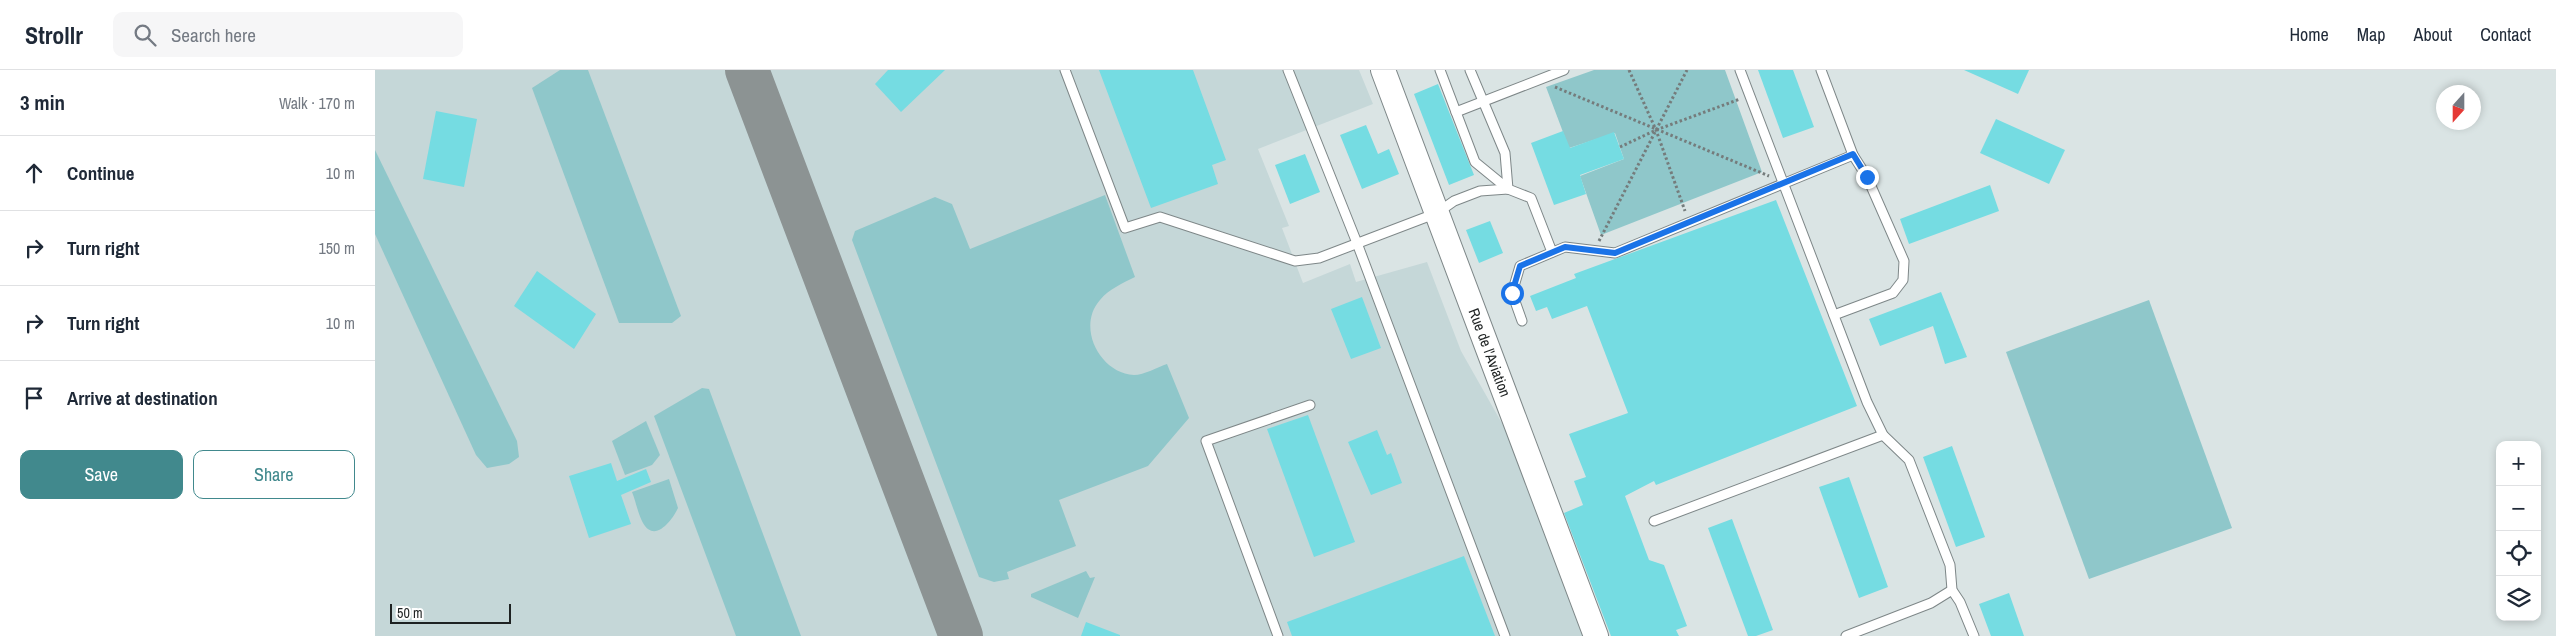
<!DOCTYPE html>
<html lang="en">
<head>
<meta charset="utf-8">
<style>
  :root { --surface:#fff; --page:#f6f6f7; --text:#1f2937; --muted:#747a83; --line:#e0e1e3; --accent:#41898d }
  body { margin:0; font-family:"Archivo Narrow",sans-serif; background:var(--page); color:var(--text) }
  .controls { position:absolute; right:15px; bottom:15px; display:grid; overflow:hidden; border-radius:10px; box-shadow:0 2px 8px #0003 }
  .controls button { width:45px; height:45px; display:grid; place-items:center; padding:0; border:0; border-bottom:1px solid var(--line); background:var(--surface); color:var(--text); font:25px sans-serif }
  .compass { position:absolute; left:2061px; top:15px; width:45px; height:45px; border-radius:50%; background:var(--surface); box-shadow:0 2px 8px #0003; rotate:201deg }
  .scale { position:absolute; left:15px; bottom:12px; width:121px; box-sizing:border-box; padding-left:5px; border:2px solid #1e2222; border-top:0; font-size:14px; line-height:18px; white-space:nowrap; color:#1e2222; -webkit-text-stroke:4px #fff; paint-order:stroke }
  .stop { position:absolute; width:15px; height:15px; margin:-11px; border:4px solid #1a73e8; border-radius:50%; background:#fff }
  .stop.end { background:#1a73e8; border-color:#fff; box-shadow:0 1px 5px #0008 }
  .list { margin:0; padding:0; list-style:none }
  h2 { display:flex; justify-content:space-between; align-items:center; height:65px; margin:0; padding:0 20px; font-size:21px }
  h2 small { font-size:16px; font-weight:400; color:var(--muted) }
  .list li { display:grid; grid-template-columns:32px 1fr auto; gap:15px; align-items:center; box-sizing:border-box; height:75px; padding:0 20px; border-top:1px solid var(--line) }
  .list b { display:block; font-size:19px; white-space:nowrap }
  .list em { font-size:16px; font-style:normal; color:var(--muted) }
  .actions { display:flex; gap:10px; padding:15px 20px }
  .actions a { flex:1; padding:11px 0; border:1px solid var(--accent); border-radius:10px; text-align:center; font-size:18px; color:var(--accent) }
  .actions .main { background:var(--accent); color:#fff }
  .icon { flex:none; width:28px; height:28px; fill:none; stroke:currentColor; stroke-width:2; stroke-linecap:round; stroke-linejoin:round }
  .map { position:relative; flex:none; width:2181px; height:566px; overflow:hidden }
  header { display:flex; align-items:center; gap:30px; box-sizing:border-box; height:70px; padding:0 25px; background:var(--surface); border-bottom:1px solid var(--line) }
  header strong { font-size:24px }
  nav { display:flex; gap:28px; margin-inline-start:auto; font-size:18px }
  .search { width:350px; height:45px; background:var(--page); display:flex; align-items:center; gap:12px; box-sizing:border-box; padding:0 18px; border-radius:10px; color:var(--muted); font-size:19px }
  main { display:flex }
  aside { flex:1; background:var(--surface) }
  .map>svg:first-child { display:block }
  .built { fill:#c5d7d8 }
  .green { fill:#8fc7ca }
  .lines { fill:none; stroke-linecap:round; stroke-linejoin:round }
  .taxiway { stroke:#8c9393; stroke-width:44 }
  .building { fill:#75dce2 }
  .service-casing { stroke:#7e8788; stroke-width:11 }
  .tertiary-casing { stroke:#7e8788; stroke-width:26 }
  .path { stroke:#757c7c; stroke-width:3; stroke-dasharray:2.5 2.5; stroke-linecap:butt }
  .service { stroke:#fff; stroke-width:9 }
  .tertiary { stroke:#fff; stroke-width:24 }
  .route { stroke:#1a73e8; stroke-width:6 }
  .labels { text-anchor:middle; stroke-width:4; stroke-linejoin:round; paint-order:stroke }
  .street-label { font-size:15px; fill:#1e2222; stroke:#fff }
</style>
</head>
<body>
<header>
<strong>Strollr</strong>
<div class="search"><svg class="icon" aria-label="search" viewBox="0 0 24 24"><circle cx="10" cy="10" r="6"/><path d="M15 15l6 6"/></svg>Search here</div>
<nav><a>Home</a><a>Map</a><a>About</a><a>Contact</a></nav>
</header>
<main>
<aside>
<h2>3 min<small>Walk · 170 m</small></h2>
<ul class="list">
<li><svg class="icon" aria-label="ahead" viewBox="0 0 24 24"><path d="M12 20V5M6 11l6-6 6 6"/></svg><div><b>Continue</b></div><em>10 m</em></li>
<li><svg class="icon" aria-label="right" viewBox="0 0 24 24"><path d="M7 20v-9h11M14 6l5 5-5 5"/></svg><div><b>Turn right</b></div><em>150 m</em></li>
<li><svg class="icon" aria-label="right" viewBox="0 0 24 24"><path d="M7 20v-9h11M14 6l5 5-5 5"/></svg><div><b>Turn right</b></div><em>10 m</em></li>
<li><svg class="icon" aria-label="arrive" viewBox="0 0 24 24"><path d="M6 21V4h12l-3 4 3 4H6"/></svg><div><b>Arrive at destination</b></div></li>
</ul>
<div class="actions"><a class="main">Save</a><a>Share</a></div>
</aside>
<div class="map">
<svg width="2181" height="566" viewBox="0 0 2181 566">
  <rect width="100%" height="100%" fill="#dae4e4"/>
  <path class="built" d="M0,0H984L998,34L883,79L914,156L907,158L928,213L975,194L981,212L1052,192L1086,281L1133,364L1210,566H0Z"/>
  <g class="green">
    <path d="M185,0H213L306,246L297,253H244L157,18Z"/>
    <path d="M1219,0H1350L1387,102L1226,165L1205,106L1249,89L1240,63L1194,78L1171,17Z"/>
    <path d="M0,80L142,371L144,387L134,394L112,398L101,385L0,164Z"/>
    <path d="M730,125L760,207C748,213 734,219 725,230C701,257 725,303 759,305C769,305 783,297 792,294L814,348L773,396L684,430L701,476L632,502L634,509L619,512L604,507L477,170L480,161L560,127L577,134L595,179Z"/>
    <path d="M1774,230L1857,458L1714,509L1631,282Z"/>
    <path d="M327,318L334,319L426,566H361L279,346Z"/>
    <path d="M271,351L285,385L277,395L250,405L237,371Z"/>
    <path d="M294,409L303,438C298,449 280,474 268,453C263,444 261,432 257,422Z"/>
    <path d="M711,501L715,508L720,507L703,548L656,527V524Z"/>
  </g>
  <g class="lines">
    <path class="taxiway" d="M372,0L586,566"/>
  </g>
  <g class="building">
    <path d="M513,0H570L526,42L500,14Z"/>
    <path d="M724,0H818L851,90L837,95L843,114L776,138Z"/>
    <path d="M1383,0H1418L1439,57L1408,68Z"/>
    <path d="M1589,0H1654L1643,24Z"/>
    <path d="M1063,14L1099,105L1074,115L1039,24Z"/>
    <path d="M61,41L102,49L89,117L48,109Z"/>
    <path d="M1621,49L1690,80L1674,114L1605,83Z"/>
    <path d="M991,55L1003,84L1014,79L1024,104L987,119L965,65Z"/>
    <path d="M1188,61L1195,78L1239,62L1249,89L1205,105L1211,124L1179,135L1156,73Z"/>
    <path d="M930,84L945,122L915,134L900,95Z"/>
    <path d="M1615,115L1624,141L1534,174L1525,149Z"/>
    <path d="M1401,130L1482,336L1281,415L1279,411L1250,426L1274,490L1289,495L1312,556L1301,560L1304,566H1236L1189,443L1208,435L1199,411L1211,407L1194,364L1253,343L1212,236L1177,249L1172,237L1161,241L1155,226L1201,208L1199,204Z"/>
    <path d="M1115,151L1128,183L1104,193L1091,160Z"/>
    <path d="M162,201L221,244L199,279L139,236Z"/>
    <path d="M1566,222L1592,287L1570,294L1558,256L1505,276L1494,249Z"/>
    <path d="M987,227L1006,278L976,289L956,239Z"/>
    <path d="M933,345L980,472L939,487L892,359Z"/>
    <path d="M1002,360L1012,385L1016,383L1027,413L996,425L973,372Z"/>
    <path d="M1577,376L1610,467L1581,477L1548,387Z"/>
    <path d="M236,393L242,411L271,399L276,412L246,425L256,454L214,468L194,406Z"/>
    <path d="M1474,407L1513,517L1484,528L1444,417Z"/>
    <path d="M1357,449L1398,560L1381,566H1373L1333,458Z"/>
    <path d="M1089,486L1120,566H917L912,552Z"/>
    <path d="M1634,523L1649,566H1616L1604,534Z"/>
    <path d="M711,552L745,565V566H706Z"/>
  </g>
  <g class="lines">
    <g class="service-casing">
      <g id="service">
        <path d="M690,0L750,158L785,147L920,191L944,188L1062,143L1079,131L1105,121L1133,119"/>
        <path d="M913,0L982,173L1130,566"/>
        <path d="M1065,0L1100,92L1133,119L1156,128L1177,182"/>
        <path d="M1095,0L1130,83L1133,119"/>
        <path d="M1365,0L1492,332L1508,365L1534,390L1575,495L1577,520L1585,532L1599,566"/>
        <path d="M1081,42L1189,0"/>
        <path d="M1459,245L1518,223L1528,210L1529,191L1492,107L1478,85"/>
        <path d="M1147,251L1137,223L1145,196L1190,177L1240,183L1478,85L1446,0"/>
        <path d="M1279,451L1508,365"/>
        <path d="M903,566L831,371L935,335"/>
        <path d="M1471,566L1556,533L1577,520"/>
      </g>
    </g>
    <g class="tertiary-casing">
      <g id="tertiary">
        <path id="s1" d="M1008,0L1221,566"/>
      </g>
    </g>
    <g class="path">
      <path d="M1254,0L1281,60L1310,141"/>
      <path d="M1180,17L1394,106"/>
      <path d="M1245,77L1281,60L1365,29"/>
      <path d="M1224,171L1312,0"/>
    </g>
    <use href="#service" class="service"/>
    <use href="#tertiary" class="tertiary"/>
  </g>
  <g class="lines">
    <path class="route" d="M1137,223L1145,196L1190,177L1240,183L1478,84L1492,107"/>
  </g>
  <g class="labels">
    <g class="street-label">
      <text dy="5" stroke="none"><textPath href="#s1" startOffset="302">Rue de l'Aviation</textPath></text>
    </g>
  </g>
</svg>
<div class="controls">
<button>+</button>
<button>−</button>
<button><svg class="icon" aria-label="locate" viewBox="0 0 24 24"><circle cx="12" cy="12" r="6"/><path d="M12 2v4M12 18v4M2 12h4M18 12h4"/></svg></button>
<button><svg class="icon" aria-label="layers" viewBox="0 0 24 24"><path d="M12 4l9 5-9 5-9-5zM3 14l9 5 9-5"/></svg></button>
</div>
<svg class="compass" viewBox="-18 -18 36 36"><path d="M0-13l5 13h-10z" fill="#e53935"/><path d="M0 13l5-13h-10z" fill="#747a83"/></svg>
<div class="scale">50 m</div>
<div class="stop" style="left:1137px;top:223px"></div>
<div class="stop end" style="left:1492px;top:107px"></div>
</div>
</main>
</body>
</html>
